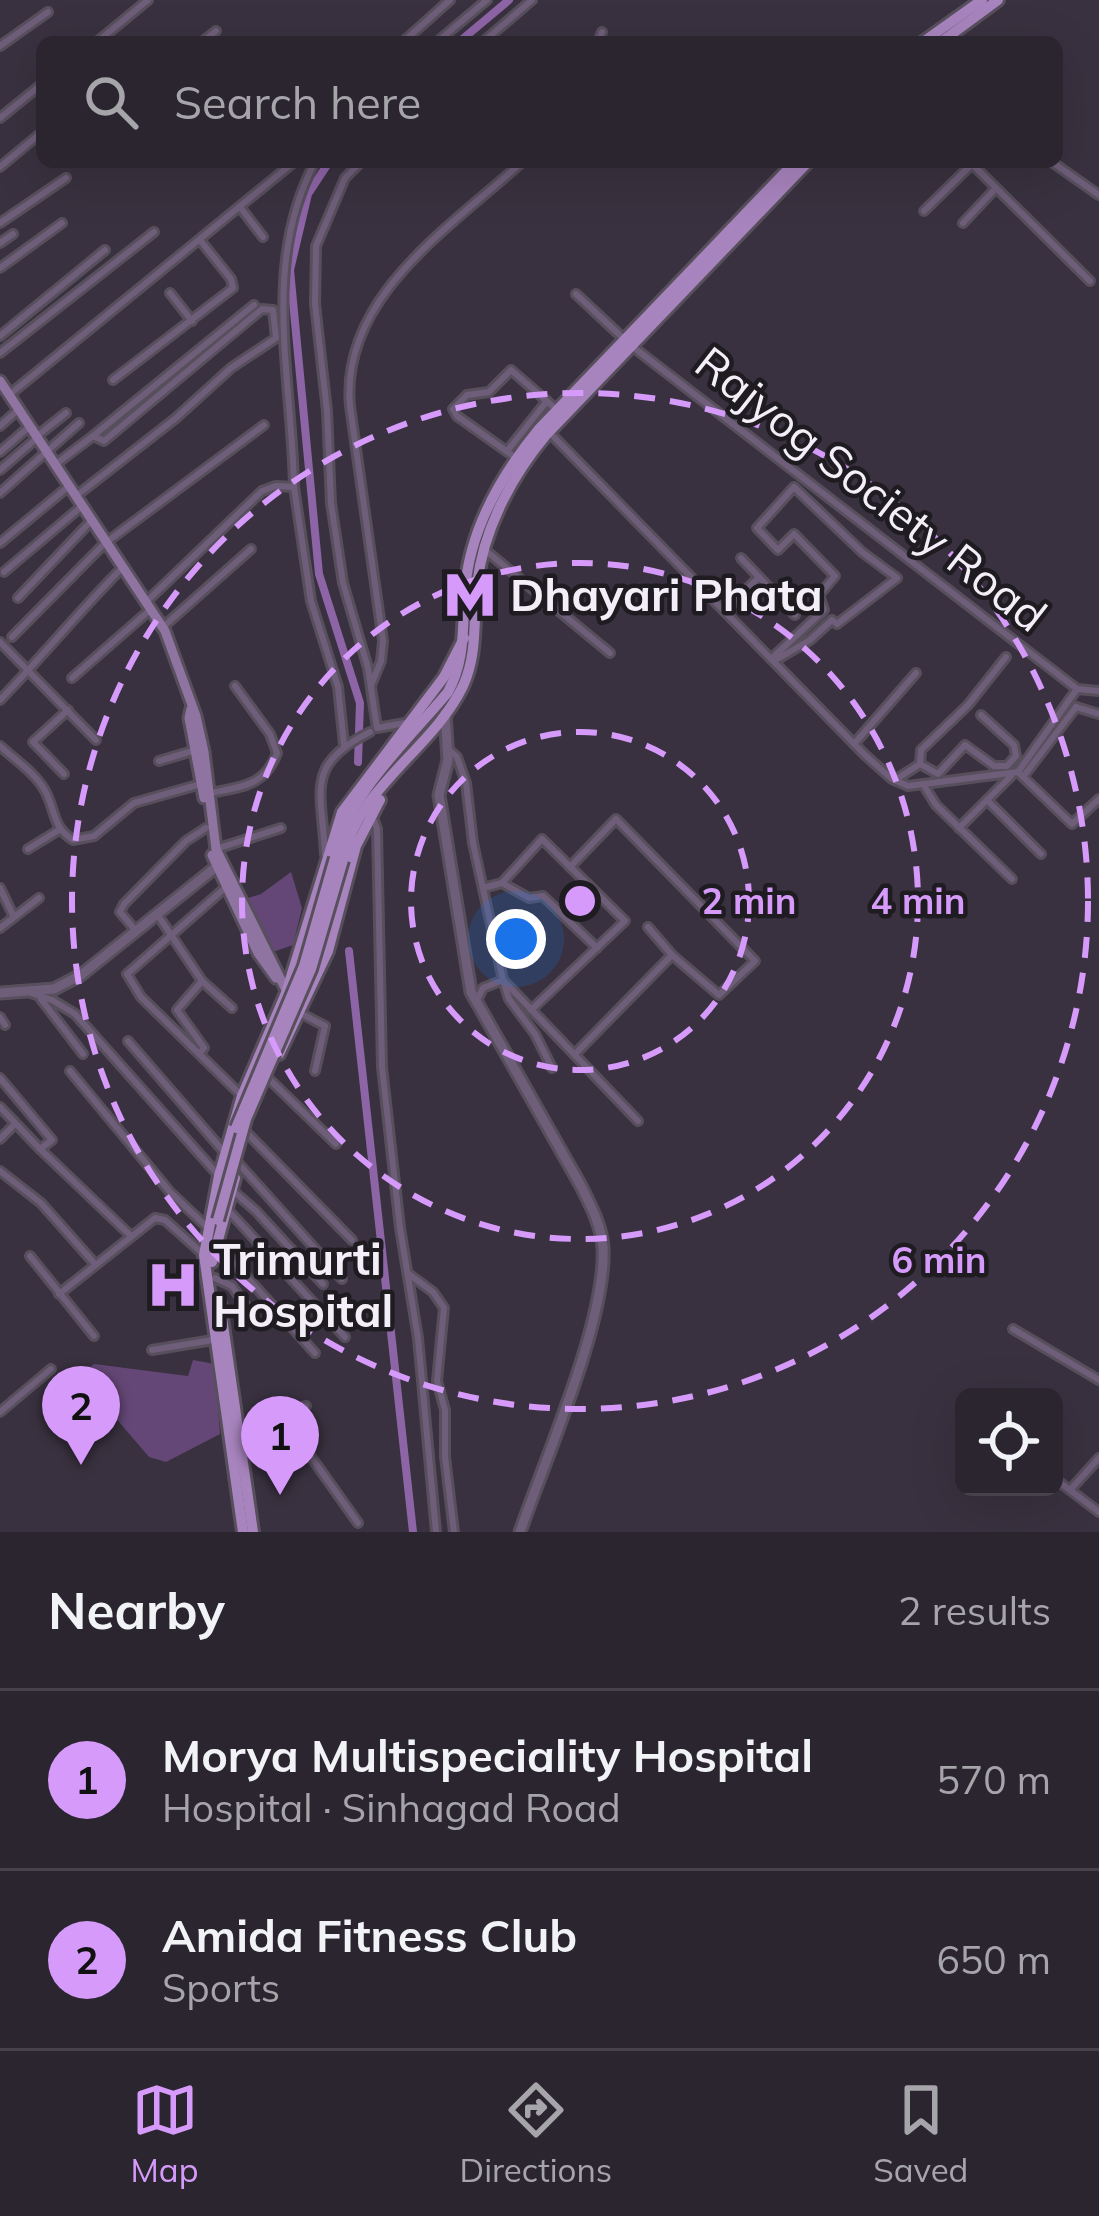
<!DOCTYPE html>
<html lang="en">
<head>
<meta charset="utf-8">
<style>
  :root { --surface:#2b252f; --page:#37313b; --text:#f1f3f6; --muted:#a6a5aa; --line:#47424b; --accent:#d69bfa }
  body { margin:0; font-family:Mulish,sans-serif; background:var(--page); color:var(--text) }
  .controls { position:absolute; right:36px; bottom:36px; display:grid; overflow:hidden; border-radius:18px; box-shadow:0 12px 48px #0002 }
  .controls button { width:108px; height:108px; display:grid; place-items:center; padding:0; border:0; border-bottom:3px solid var(--line); background:var(--surface); color:var(--text); font:60px sans-serif }
  .you { position:absolute; left:516px; top:939px; width:42px; height:42px; margin:-30px; border:9px solid #fff; border-radius:50%; background:#1a73e8; box-shadow:0 0 0 18px #1a73e833 }
  .badge { display:grid; place-items:center; width:78px; height:78px; border-radius:50%; background:var(--accent); color:#111; font-size:39px; font-weight:700 }
  .pin { position:absolute; translate:-50% -99px; filter:drop-shadow(0 3px 6px #0008) }
  .pin::after { content:''; position:absolute; top:63px; width:42px; height:36px; background:inherit; clip-path:polygon(0 0,100% 0,50% 100%) }
  .list { margin:0; padding:0; list-style:none }
  h2 { display:flex; justify-content:space-between; align-items:center; height:156px; margin:0; padding:0 48px; font-size:51px }
  h2 small { font-size:39px; font-weight:400; color:var(--muted) }
  .list li { display:grid; grid-template-columns:78px 1fr auto; gap:36px; align-items:center; box-sizing:border-box; height:180px; padding:0 48px; border-top:3px solid var(--line) }
  .list b { display:block; font-size:45px; white-space:nowrap }
  .list p { margin:0; font-size:39px; white-space:nowrap; color:var(--muted) }
  .list em { font-size:39px; font-style:normal; color:var(--muted) }
  .icon { flex:none; width:66px; height:66px; fill:none; stroke:currentColor; stroke-width:2; stroke-linecap:round; stroke-linejoin:round }
  .map { position:relative; flex:none; width:1099px; height:1532px; overflow:hidden }
  .search { position:absolute; background:var(--surface); box-shadow:0 12px 48px #0002; left:36px; right:36px; top:36px; height:132px; display:flex; align-items:center; gap:30px; box-sizing:border-box; padding:0 42px; border-radius:18px; color:var(--muted); font-size:45px }
  .sheet { height:516px; background:var(--surface) }
  nav { display:flex; justify-content:space-around; align-items:center; box-sizing:border-box; height:168px; border-top:3px solid var(--line); background:var(--surface); font-size:33px; color:var(--muted) }
  nav a { display:grid; justify-items:center; gap:6px }
  nav .on { color:var(--accent) }
  .map>svg:first-child { display:block }
  .green { fill:#644776 }
  .lines { fill:none; stroke-linecap:round; stroke-linejoin:round }
  .canal { stroke:#8d64a6; stroke-width:8 }
  .minor-casing { stroke:#574f5c; stroke-width:12 }
  .tertiary-casing { stroke:#574f5c; stroke-width:15 }
  .secondary-casing { stroke:#574f5c; stroke-width:15 }
  .primary-casing { stroke:#574f5c; stroke-width:16 }
  .minor { stroke:#6f5e7a; stroke-width:6 }
  .tertiary { stroke:#6f5e7a; stroke-width:9 }
  .secondary { stroke:#8f74a1; stroke-width:9 }
  .primary { stroke:#a884be; stroke-width:10 }
  .primary-bridge-casing { stroke:#574f5c; stroke-width:16; stroke-linecap:butt }
  .primary-bridge { stroke:#a884be; stroke-width:10 }
  .ring { fill:none; stroke:#d69bfa; stroke-width:6; stroke-dasharray:21 15 }
  .labels { text-anchor:middle; stroke-width:9; stroke-linejoin:round; paint-order:stroke }
  .street-label { font-size:45px; fill:#f3eef7; stroke:#1e1b21 }
  .poi-label { font-size:45px; font-weight:bold; fill:#f3eef7; stroke:#1e1b21; text-anchor:start }
  .centre { fill:#d69bfa; stroke:#1e1b21; stroke-width:6 }
  .ring-label { font-size:36px; text-anchor:middle; font-weight:bold; fill:#d69bfa; stroke:#1e1b21; stroke-width:9; stroke-linejoin:round; paint-order:stroke }
</style>
</head>
<body>
<div class="map">
<svg width="1099" height="1532" viewBox="0 0 1099 1532">
  <rect width="100%" height="100%" fill="#39313f"/>
  <g class="green">
    <path d="M291,872L302,908L293,945L273,952L245,899L261,894Z"/>
    <path d="M193,1360L215,1364L220,1434L166,1462L149,1457L79,1375L94,1364L188,1376Z"/>
  </g>
  <g class="lines">
    <g class="canal">
      <path d="M459,42L509,0"/>
      <path d="M329,162L308,194L290,270L319,574L360,703L358,762"/>
      <path d="M349,951L413,1532"/>
    </g>
    <g class="minor-casing">
      <g id="minor">
        <path d="M97,42L148,0"/>
        <path d="M202,42L216,31"/>
        <path d="M403,42L450,0"/>
        <path d="M437,42L487,0"/>
        <path d="M483,42L532,0"/>
        <path d="M598,42L602,32"/>
        <path d="M0,46L48,12"/>
        <path d="M0,118L42,84"/>
        <path d="M361,162L345,178L316,246L315,304L327,411L331,503L343,583L368,668L377,728L405,723"/>
        <path d="M970,162L1090,281"/>
        <path d="M1052,162L1099,195"/>
        <path d="M0,167L42,132"/>
        <path d="M240,207L263,237"/>
        <path d="M924,211L972,164"/>
        <path d="M0,223L66,178"/>
        <path d="M963,223L996,188"/>
        <path d="M0,243L13,234"/>
        <path d="M0,268L62,223"/>
        <path d="M170,293L192,321"/>
        <path d="M576,294L624,339"/>
        <path d="M0,336L105,250"/>
        <path d="M633,347L1077,689"/>
        <path d="M0,353L154,232"/>
        <path d="M113,380L233,288L231,279L200,240"/>
        <path d="M9,395L294,162"/>
        <path d="M0,426L19,409"/>
        <path d="M549,432L865,755L892,779L908,786L1018,772L1077,689L1099,691"/>
        <path d="M37,436L66,413"/>
        <path d="M93,436L254,305"/>
        <path d="M508,450L547,401"/>
        <path d="M0,452L30,426"/>
        <path d="M516,458L457,416L453,409L467,395L489,392L511,370L557,410"/>
        <path d="M56,464L93,436L104,441L262,309L273,310L276,338L231,368L176,418L76,496"/>
        <path d="M0,470L37,438"/>
        <path d="M294,487C292,377 261,264 315,162"/>
        <path d="M0,493L79,423"/>
        <path d="M0,543L69,486"/>
        <path d="M485,550L610,653"/>
        <path d="M741,558L759,577"/>
        <path d="M4,572L82,506"/>
        <path d="M18,598L92,520"/>
        <path d="M146,602L262,491L276,486L294,487L311,601L338,687L344,745"/>
        <path d="M726,610L759,577L795,615"/>
        <path d="M164,626L251,549"/>
        <path d="M12,637L104,544L264,425"/>
        <path d="M0,642L96,740"/>
        <path d="M771,659L824,610L819,595L835,576L794,534L778,550L757,528L794,487L862,552L897,578L837,624L832,620L810,640L774,661"/>
        <path d="M72,678L151,609"/>
        <path d="M371,685L381,661L383,641L350,406C340,297 451,227 522,162"/>
        <path d="M0,700C43,656 80,610 123,567"/>
        <path d="M1076,707L1099,714"/>
        <path d="M854,744L916,673"/>
        <path d="M0,746C14,759 34,772 44,789C56,809 51,826 73,840L94,836L134,803L201,784"/>
        <path d="M448,749L457,757L466,783L473,843L503,980L638,1121"/>
        <path d="M159,761L196,750"/>
        <path d="M920,764L938,774L965,745L994,766H1007L1016,756L1014,745L981,715"/>
        <path d="M1018,772L1072,824L1099,799"/>
        <path d="M64,774L33,742L68,710"/>
        <path d="M1023,777L1076,707"/>
        <path d="M895,780L920,764L921,750L968,705L1006,657"/>
        <path d="M923,784L936,805L1012,879"/>
        <path d="M210,793C241,787 265,786 277,753L270,734L235,686"/>
        <path d="M987,800L1041,854"/>
        <path d="M372,815L377,829L382,1067L400,1228L418,1338L436,1532"/>
        <path d="M959,828L1011,776"/>
        <path d="M28,849L59,830"/>
        <path d="M216,849L281,828"/>
        <path d="M325,854C322,790 304,765 370,732"/>
        <path d="M570,867L616,819L755,961L719,995L672,955L576,1053"/>
        <path d="M502,883L529,898L543,896L597,948"/>
        <path d="M0,888L14,917"/>
        <path d="M225,888L127,974L141,997L240,1094"/>
        <path d="M483,888L502,883L542,839L625,921L531,1010"/>
        <path d="M157,914L202,981L232,1008"/>
        <path d="M648,927L672,955"/>
        <path d="M0,928L39,898"/>
        <path d="M136,931L120,912L124,904L186,841L206,828"/>
        <path d="M494,944L525,942"/>
        <path d="M31,993L52,1000L75,1014L219,1176"/>
        <path d="M41,999L83,1054"/>
        <path d="M476,1002L483,988L503,980L509,999L535,1034L552,1068"/>
        <path d="M300,1013L325,1026L315,1071"/>
        <path d="M0,1017L5,1025"/>
        <path d="M128,1041L225,1153"/>
        <path d="M200,1053L204,1048L177,1010L202,981"/>
        <path d="M70,1071L170,1192L208,1228"/>
        <path d="M0,1078L52,1140L40,1149L130,1235"/>
        <path d="M268,1078L336,1144"/>
        <path d="M0,1107L40,1149"/>
        <path d="M246,1132L352,1240"/>
        <path d="M0,1139L15,1124"/>
        <path d="M238,1163L342,1279"/>
        <path d="M0,1171L41,1203L95,1264"/>
        <path d="M232,1190L256,1211L323,1284"/>
        <path d="M227,1209L345,1337"/>
        <path d="M219,1246L315,1353"/>
        <path d="M30,1256L94,1336"/>
        <path d="M410,1275L433,1292L444,1308L437,1381L445,1410V1457L454,1532"/>
        <path d="M215,1278L232,1286L248,1309"/>
        <path d="M59,1294L155,1218L165,1220L202,1253"/>
        <path d="M1013,1329L1099,1380"/>
        <path d="M152,1350L213,1340"/>
        <path d="M0,1412L51,1369"/>
        <path d="M282,1416L358,1523"/>
        <path d="M241,1430L306,1406"/>
        <path d="M1054,1478L1099,1512"/>
        <path d="M1070,1490L1099,1458"/>
      </g>
    </g>
    <g class="tertiary-casing">
      <g id="tertiary">
        <path d="M445,713L448,760L439,795L471,992L581,1186C591,1206 601,1225 603,1247C607,1320 545,1459 520,1532"/>
        <path d="M0,993L54,989L81,975L221,863"/>
      </g>
    </g>
    <g class="secondary-casing">
      <g id="secondary">
        <path d="M0,381L165,631L196,716L204,752L216,849L289,996"/>
        <path d="M191,709L189,718L204,798"/>
        <path d="M212,855L258,953L276,978"/>
      </g>
    </g>
    <g class="primary-casing">
      <g id="primary">
        <path d="M923,42L982,0"/>
        <path d="M941,42L998,0"/>
        <path d="M335,858C343,799 410,738 448,692C466,659 462,627 465,591C469,531 502,474 539,429L795,162"/>
        <path d="M343,860C357,787 432,750 463,686C478,653 473,620 477,585C483,530 511,477 546,435L808,162"/>
        <path d="M279,1054L328,951L356,846L380,800"/>
        <path d="M212,1262L235,1178"/>
        <path d="M220,1304L253,1532"/>
        <path d="M243,1532L204,1255L219,1176L242,1096L286,993L342,812L444,677L464,638"/>
      </g>
    </g>
    <use href="#minor" class="minor"/>
    <use href="#tertiary" class="tertiary"/>
    <use href="#secondary" class="secondary"/>
    <use href="#primary" class="primary"/>
    <g class="primary-bridge-casing">
      <g id="primary-bridge">
        <path d="M236,1128L304,966L335,858"/>
        <path d="M218,1220L246,1119L311,969L343,860"/>
      </g>
    </g>
    <use href="#primary-bridge" class="primary-bridge"/>
  </g>
  <g class="ring">
    <circle cx="580" cy="901" r="169"/>
    <circle cx="580" cy="901" r="338"/>
    <circle cx="580" cy="901" r="508"/>
  </g>
  <defs>
    <g id="metro-bare" transform="scale(4.14)"><path d="M-5.5 5V-5H-3L0 0L3-5H5.5V5H3V-.5L0 4L-3-.5V5Z" fill="#d69bfa" stroke="#1e1b21" stroke-width="2.5" paint-order="stroke"/></g>
    <g id="hospital-bare" transform="scale(4.14)"><path d="M-5-5h3v3.5h4V-5h3V5h-3V1.5h-4V5h-3Z" fill="#d69bfa" stroke="#1e1b21" stroke-width="2.5" paint-order="stroke"/></g>
  </defs>
  <g fill-rule="evenodd">
    <use href="#metro-bare" x="470" y="595"/>
    <use href="#hospital-bare" x="173" y="1285"/>
  </g>
  <g class="labels">
    <g class="street-label">
      <text transform="translate(871 489) rotate(38)" y="16">Rajyog Society Road</text>
    </g>
    <g class="poi-label">
      <text x="510" y="611">Dhayari Phata</text>
      <text x="213" y="1275">Trimurti<tspan x="213" dy="52">Hospital</tspan></text>
    </g>
  </g>
  <circle cx="580" cy="901" r="18" class="centre"/>
  <g class="ring-label">
    <text x="749" y="914">2 min</text>
    <text x="918" y="914">4 min</text>
    <text x="939" y="1273">6 min</text>
  </g>
</svg>
<div class="controls">
<button><svg class="icon" aria-label="locate" viewBox="0 0 24 24"><circle cx="12" cy="12" r="6"/><path d="M12 2v4M12 18v4M2 12h4M18 12h4"/></svg></button>
</div>
<div class="you"></div>
<div class="pin badge" style="left:280px;top:1495px">1</div>
<div class="pin badge" style="left:81px;top:1465px">2</div>
<div class="search"><svg class="icon" aria-label="search" viewBox="0 0 24 24"><circle cx="10" cy="10" r="6"/><path d="M15 15l6 6"/></svg>Search here</div>
</div>
<section class="sheet">
<h2>Nearby<small>2 results</small></h2>
<ul class="list">
<li><span class="badge">1</span><div><b>Morya Multispeciality Hospital</b><p>Hospital · Sinhagad Road</p></div><em>570 m</em></li>
<li><span class="badge">2</span><div><b>Amida Fitness Club</b><p>Sports</p></div><em>650 m</em></li>
</ul>
</section>
<nav>
<a class="on"><svg class="icon" aria-label="map" viewBox="0 0 24 24"><path d="M3 6l6-2 6 2 6-2v14l-6 2-6-2-6 2zM9 4v14M15 6v14"/></svg>Map</a>
<a><svg class="icon" aria-label="directions" viewBox="0 0 24 24"><path d="M12 3l9 9-9 9-9-9zM9 14v-3h6M13 9l2 2-2 2"/></svg>Directions</a>
<a><svg class="icon" aria-label="saved" viewBox="0 0 24 24"><path d="M7 4h10v16l-5-4-5 4z"/></svg>Saved</a>
</nav>
</body>
</html>
